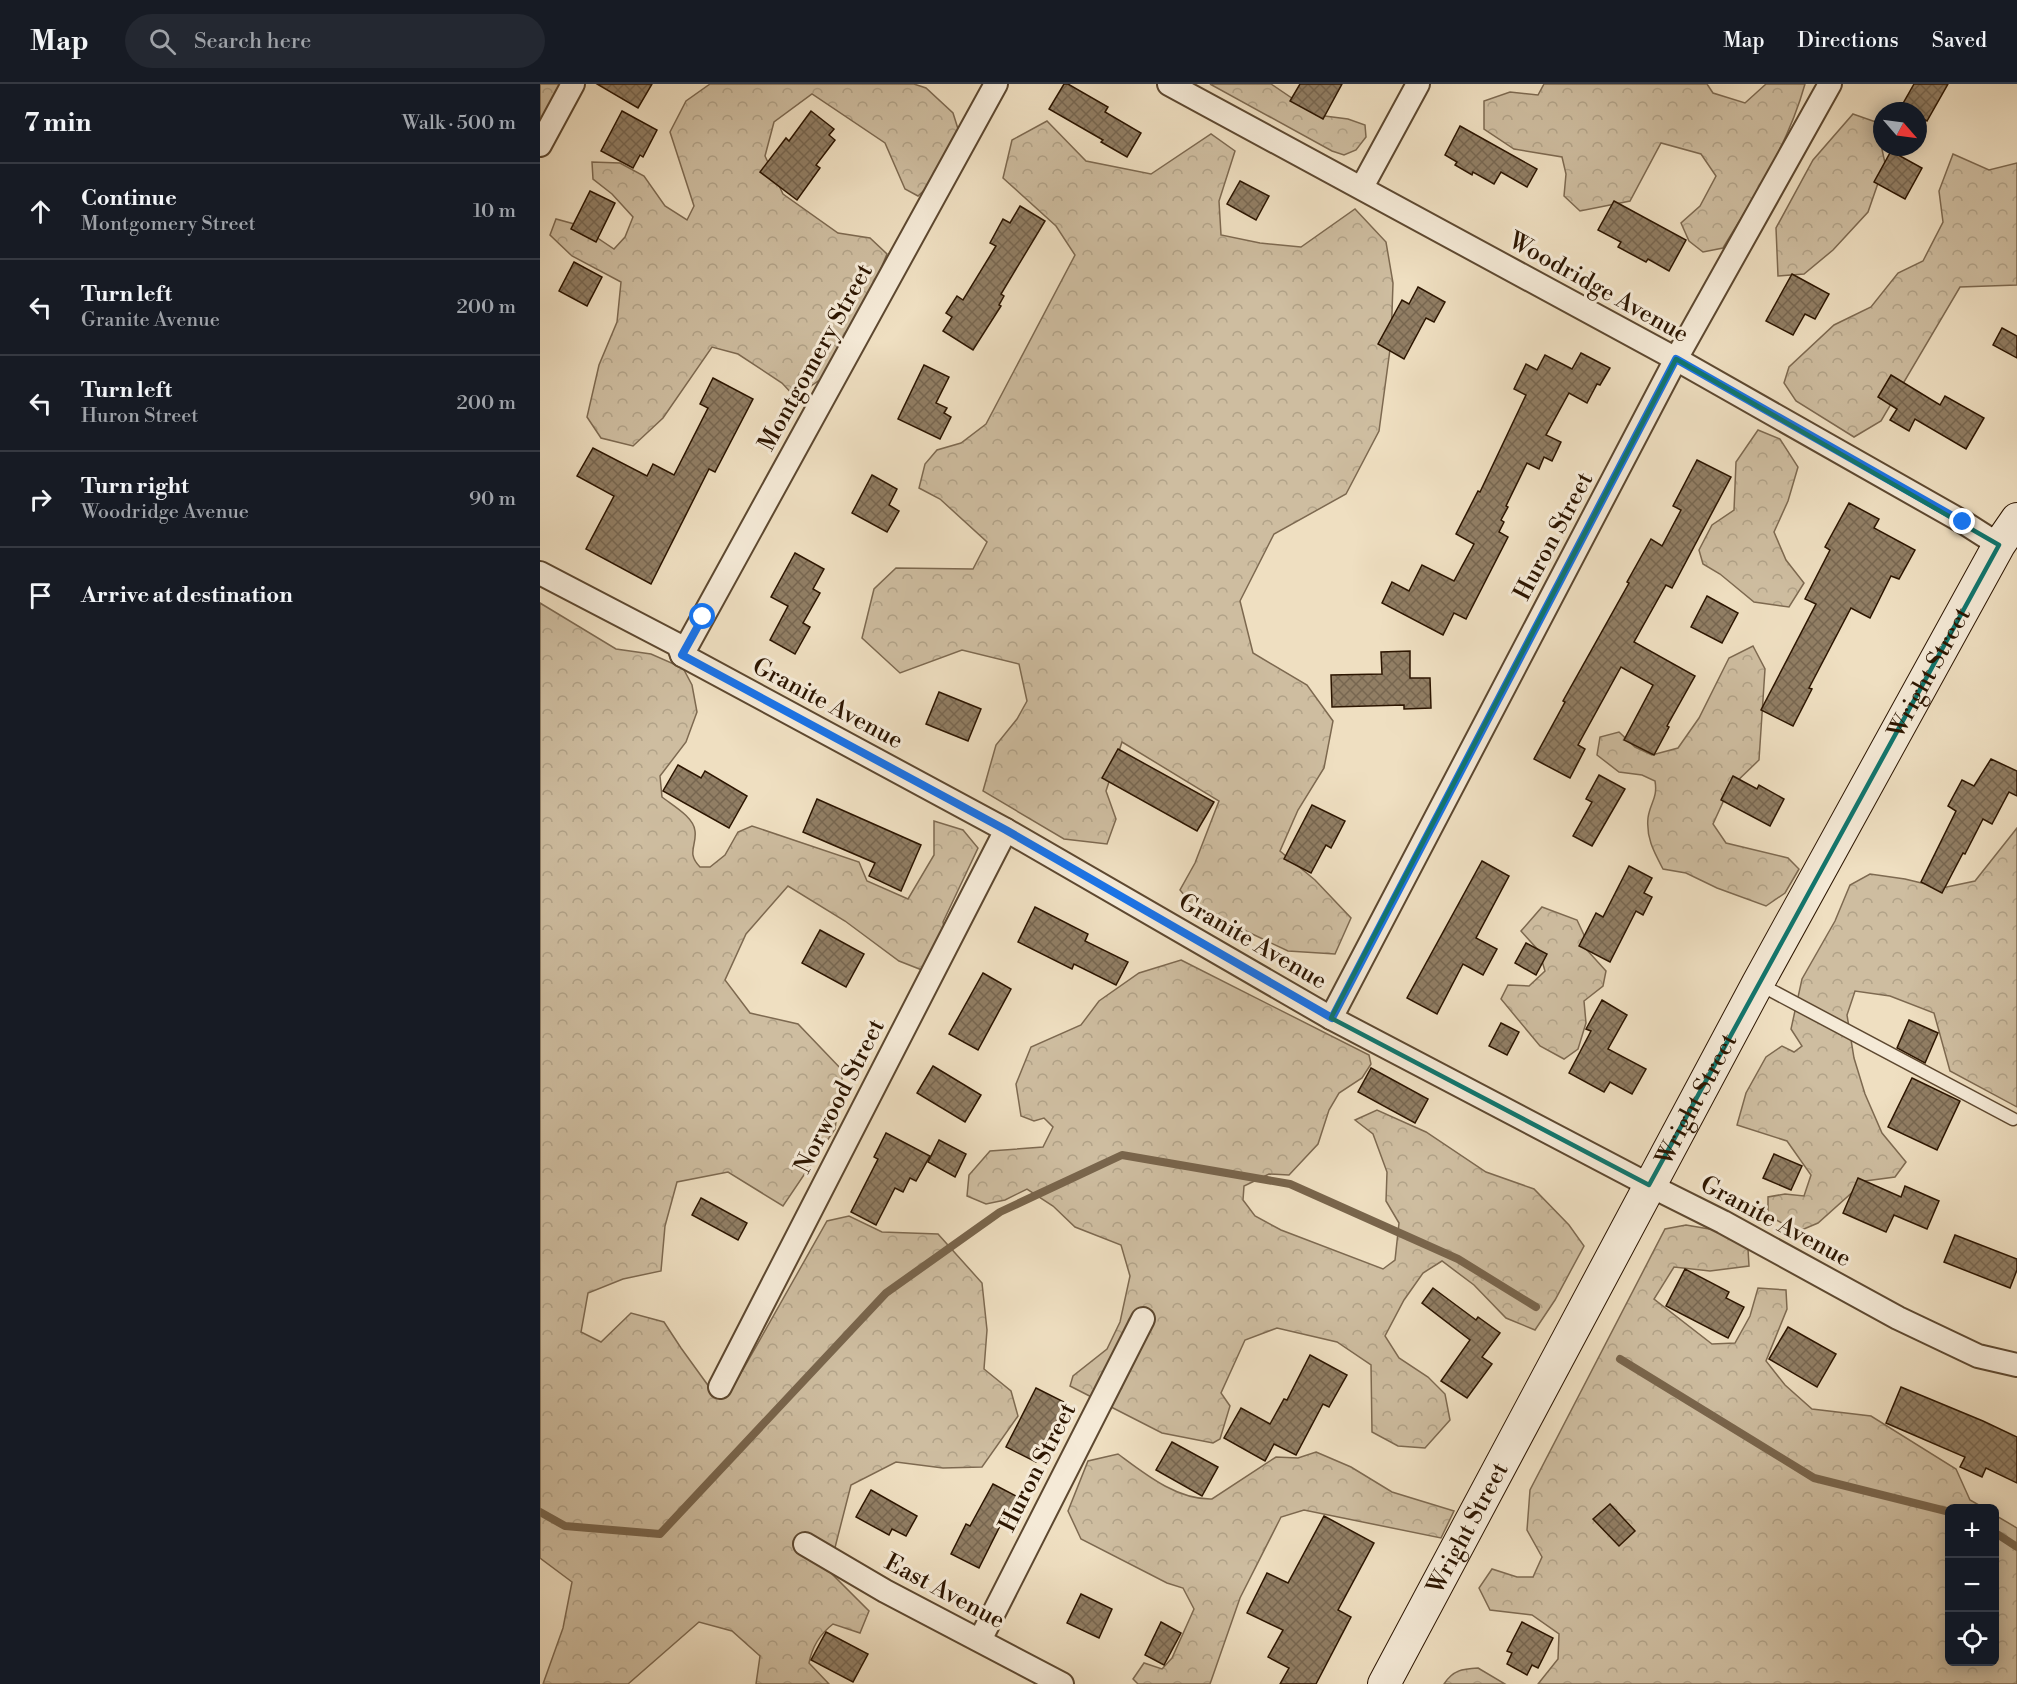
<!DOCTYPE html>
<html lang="en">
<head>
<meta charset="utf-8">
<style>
  :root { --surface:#171b24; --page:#242831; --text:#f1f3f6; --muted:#9ea1a6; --line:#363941 }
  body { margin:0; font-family:"Libre Bodoni",serif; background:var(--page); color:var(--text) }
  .controls { position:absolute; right:18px; bottom:18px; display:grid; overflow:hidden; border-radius:9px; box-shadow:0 3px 15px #0003 }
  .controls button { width:54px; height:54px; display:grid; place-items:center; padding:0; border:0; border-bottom:2px solid var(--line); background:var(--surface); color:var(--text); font:30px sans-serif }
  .compass { position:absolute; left:1333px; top:18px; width:54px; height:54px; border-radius:50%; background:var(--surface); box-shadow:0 3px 15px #0003; rotate:118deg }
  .stop { position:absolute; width:18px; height:18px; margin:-14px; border:4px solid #1a73e8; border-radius:50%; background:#fff }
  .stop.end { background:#1a73e8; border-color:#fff; box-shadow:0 2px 6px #0008 }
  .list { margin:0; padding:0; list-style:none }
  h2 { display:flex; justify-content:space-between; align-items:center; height:78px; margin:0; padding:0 24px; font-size:26px }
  h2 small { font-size:20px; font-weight:400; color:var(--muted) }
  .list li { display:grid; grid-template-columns:39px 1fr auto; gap:18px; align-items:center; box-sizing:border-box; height:96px; padding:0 24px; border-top:2px solid var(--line) }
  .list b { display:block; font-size:22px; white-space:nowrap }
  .list p { margin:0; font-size:20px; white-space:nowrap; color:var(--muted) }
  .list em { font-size:20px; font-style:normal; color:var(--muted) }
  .icon { flex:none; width:33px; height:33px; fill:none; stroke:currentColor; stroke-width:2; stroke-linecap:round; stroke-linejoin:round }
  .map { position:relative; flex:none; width:1477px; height:1600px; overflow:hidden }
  header { display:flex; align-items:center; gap:36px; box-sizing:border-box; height:84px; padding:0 30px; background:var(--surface); border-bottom:2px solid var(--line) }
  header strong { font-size:28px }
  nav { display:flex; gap:33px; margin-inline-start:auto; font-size:21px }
  .search { width:420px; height:54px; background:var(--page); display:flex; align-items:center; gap:15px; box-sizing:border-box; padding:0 21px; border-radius:33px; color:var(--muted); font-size:22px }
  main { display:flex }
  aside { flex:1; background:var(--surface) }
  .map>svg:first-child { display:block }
  .forest { fill:url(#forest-crowns); stroke:#7d6950; stroke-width:1.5 }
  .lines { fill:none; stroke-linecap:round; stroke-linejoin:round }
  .stream { stroke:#79654c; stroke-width:8 }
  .building { fill:url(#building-cross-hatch); stroke:#2c1500; stroke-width:1.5 }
  .service-casing { stroke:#5d4830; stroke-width:15 }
  .minor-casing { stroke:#5d4830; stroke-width:26 }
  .secondary-casing { stroke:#2c1500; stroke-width:34 }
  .service { stroke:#f5ead7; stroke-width:12 }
  .minor { stroke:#f5ead7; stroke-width:22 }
  .secondary { stroke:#f5ead7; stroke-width:32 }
  .route { stroke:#1a73e8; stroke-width:8 }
  .marked { fill:none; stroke:#0f766e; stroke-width:4.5; stroke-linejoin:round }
  .labels { text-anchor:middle; stroke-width:6; stroke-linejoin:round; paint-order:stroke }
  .street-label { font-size:24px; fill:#2c1500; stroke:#f5ead7 }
</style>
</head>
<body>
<header>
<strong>Map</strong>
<div class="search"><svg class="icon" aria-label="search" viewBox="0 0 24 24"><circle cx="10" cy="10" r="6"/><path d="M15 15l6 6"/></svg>Search here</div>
<nav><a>Map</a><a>Directions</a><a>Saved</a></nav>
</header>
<main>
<aside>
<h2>7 min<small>Walk · 500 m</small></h2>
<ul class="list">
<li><svg class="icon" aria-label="ahead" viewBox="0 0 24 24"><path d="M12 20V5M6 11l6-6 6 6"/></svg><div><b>Continue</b><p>Montgomery Street</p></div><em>10 m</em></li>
<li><svg class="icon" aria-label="left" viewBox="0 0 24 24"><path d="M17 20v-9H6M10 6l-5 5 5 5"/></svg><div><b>Turn left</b><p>Granite Avenue</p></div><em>200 m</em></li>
<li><svg class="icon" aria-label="left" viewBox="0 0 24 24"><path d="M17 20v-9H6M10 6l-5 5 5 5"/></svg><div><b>Turn left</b><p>Huron Street</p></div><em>200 m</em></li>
<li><svg class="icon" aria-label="right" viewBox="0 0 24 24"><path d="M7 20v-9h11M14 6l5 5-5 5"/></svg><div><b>Turn right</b><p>Woodridge Avenue</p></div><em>90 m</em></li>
<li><svg class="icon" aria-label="arrive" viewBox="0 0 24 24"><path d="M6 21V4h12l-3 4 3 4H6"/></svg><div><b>Arrive at destination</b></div></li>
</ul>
</aside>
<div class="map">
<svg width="1477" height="1600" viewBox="0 0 1477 1600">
  <defs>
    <pattern id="forest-crowns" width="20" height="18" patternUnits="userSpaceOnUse" patternTransform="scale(1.5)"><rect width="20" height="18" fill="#cebda0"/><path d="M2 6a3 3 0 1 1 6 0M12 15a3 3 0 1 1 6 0" fill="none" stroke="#b1a288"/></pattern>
    <pattern id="building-cross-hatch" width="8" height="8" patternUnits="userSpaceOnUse" patternTransform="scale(1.5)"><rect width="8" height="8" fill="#917e64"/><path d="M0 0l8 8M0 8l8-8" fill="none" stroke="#776650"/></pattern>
  </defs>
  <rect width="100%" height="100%" fill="#efdfc1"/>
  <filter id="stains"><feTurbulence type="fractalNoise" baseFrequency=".00333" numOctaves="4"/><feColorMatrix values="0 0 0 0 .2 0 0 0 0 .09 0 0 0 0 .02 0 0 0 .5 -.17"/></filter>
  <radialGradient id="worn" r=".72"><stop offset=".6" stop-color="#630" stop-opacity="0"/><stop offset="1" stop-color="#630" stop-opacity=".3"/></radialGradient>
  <g class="forest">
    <path d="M0,0H23L0,41Z"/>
    <path d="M170,0H374L386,4L413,29L419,48L392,99L378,112L365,105L345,59L272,10L234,38L225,72L243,110L298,149L330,154L347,170L328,215L281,295L255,313L242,299L198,270L172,263L123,334L93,362L61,354L47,333L59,281L77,238L81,198L32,172L10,151L16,135L38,141L74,165L85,153L93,133L72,110L53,95L52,78L80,79L104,92L125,122L147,136L154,122L130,48L146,17Z"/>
    <path d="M670,0H731L777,31L808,35L825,41L826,53L816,66L804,71L792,67Z"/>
    <path d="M1004,0H1167L1173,9L1205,19L1226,0H1265C1248,61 1215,111 1183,164L1163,168L1149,157L1141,139L1160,122L1176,92L1161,70L1121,59L1090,117L1040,127L1024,112L1026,90L1022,73L974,65L944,45V17L970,8L998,11Z"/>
    <path d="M1313,30L1336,38L1345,79L1328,128L1293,166L1264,190L1238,192L1236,144L1273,76Z"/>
    <path d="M507,37L546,77L611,90L671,50L695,67L679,117L681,151L720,159L761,163L815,125L846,158L853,199L851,258L839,347L806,410L734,450L700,517L713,569L767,601L793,637L784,684L758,726L740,767L775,796L811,834L795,870L748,867L653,822L640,806L655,779L679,717L582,658L566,707L576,735L567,760L524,755L443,707L456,661L477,635L487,617L479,580L422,566L360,589L322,554L334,505L356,484L433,485L447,458L400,415L379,404L385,380L397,366L421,359L446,340L535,171L516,142L463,94L472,56Z"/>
    <path d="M1413,70L1449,86L1477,79V201L1420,203L1341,337L1314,353L1256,317L1244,299L1249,283L1294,241L1331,223L1358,189L1383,177L1403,138L1399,107Z"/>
    <path d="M1218,346L1240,355L1258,383L1248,417L1234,448L1246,476L1264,499L1249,523L1214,518L1180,490L1163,480L1159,466L1172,441L1194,426L1196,378Z"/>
    <path d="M0,519L76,565L111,570L143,584L152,601L157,628L146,658L120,692L122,713C132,721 154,733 155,747C157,762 146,769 160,783H170L185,771L198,748L212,742L319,778L327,797L368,815L394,771V737L423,746L438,764L403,838L406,852L382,886L359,877L305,837L248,802L206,850L185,896L210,929L258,940L303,987L295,1045L243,1122L188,1088L137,1098L125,1142L121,1187L83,1195L48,1209L41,1248L61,1258L91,1229L124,1238L141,1264L175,1311L192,1305L287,1137L309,1132L342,1148L398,1150L442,1199L447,1246L444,1285L471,1307L478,1332L442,1383L403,1384L356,1378L311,1401L289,1487L329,1527L320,1549L293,1540C280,1550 272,1563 269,1579L289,1600H216L220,1572L192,1547L159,1538L88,1600H3L23,1544L32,1498L0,1474Z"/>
    <path d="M1213,562L1225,585L1219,676L1189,705L1173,740L1186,759L1248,774L1259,785L1245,809L1226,822L1177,804L1146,789L1123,785C1114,768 1106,754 1108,734C1110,719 1118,714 1115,697L1102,691L1079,688L1057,671L1060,653L1079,648L1095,663L1112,671L1138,664L1159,634L1189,574Z"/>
    <path d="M1477,744V1023L1410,987L1394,929L1350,912L1315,907L1307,931L1314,974L1325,1010L1342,1049L1366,1078L1355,1093L1325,1097L1278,1139L1257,1148L1228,1131V1113L1245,1110L1264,1112L1271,1091L1247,1057L1197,1041L1206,1009L1226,973L1242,962L1254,968L1262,962L1251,945L1262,895L1295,837L1310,801L1330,790L1365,795L1402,804L1435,797Z"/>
    <path d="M1002,823L1037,836L1044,851L1046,865L1066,887L1063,902L1044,917L1046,939L1038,965L1024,975L1000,962L961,915L968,901L989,902L1005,887L999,867L981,847Z"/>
    <path d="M641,876L829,971L831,980L822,994L799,1009L789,1026L778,1060L749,1091L729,1090L704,1102L703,1116L715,1132L741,1146L843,1185L855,1176L859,1139L846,1117L847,1088L833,1050L815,1036L837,1026L886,1048L946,1088L994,1105L1029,1141L1044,1162L1015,1216L995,1246L966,1234L934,1201L902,1177L883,1189L864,1216L845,1252L859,1274L888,1293L905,1310L910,1336L885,1364L858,1362L832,1348L831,1281L797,1258L737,1244L705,1256L681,1309L690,1322L680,1355L673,1359L622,1349L530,1302L533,1292L567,1265L580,1238L590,1192L581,1161L535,1143L513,1122L487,1105L465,1116L446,1120L427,1112L429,1091L450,1067L503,1063L513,1043L504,1034L494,1037L481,1032L476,1000L491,963L541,941L559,917L599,889Z"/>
    <path d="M1146,1141L1175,1146L1208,1165L1209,1182L1170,1187L1134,1183L1114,1215L1172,1260L1195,1259L1210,1232L1218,1204L1246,1206L1247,1225L1226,1277L1245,1301L1272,1325L1331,1332L1416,1385L1430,1416L1444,1424H1410V1578H1454L1455,1431L1477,1444V1600H998L1018,1575L1019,1550L992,1531L950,1526L939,1504L952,1485L977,1493H993L1002,1473L987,1446L990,1406L1125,1145Z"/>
    <path d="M776,1368L811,1383L852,1408L914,1427L901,1454L764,1426L741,1433L700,1514L670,1600H598L593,1595L604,1579L622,1585L632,1574L654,1525L643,1504L627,1499L541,1455L528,1427L548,1377L578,1370C605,1390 637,1416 672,1415L736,1373L758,1374Z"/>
    <path d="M938,1584L965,1600H904C913,1586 922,1585 938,1584Z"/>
  </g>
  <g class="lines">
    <g class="stream">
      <path d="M1080,1275L1274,1394L1410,1428"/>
      <path d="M0,1428L25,1442L120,1450L346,1209L460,1128L582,1071L750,1100L918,1175L996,1223"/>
      <path d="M1454,1448L1477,1463"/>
    </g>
  </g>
  <g class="building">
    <path d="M57,0H112L98,24Z"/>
    <path d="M524,0H528L568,23L565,28L601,49L587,73L561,58L563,56L509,25Z"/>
    <path d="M760,0H802L783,35L750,17Z"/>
    <path d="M1374,0H1408L1387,37L1378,32V27H1368L1361,23Z"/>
    <path d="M82,27L117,46L103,73L100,71L93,84L61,67Z"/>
    <path d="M271,27L294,45L289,51L295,56L276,81L280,84L257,116L220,88L246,54L249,57Z"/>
    <path d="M920,42L997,85L987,103L961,88L954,100L933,88L932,91L915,81L917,78L905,71Z"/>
    <path d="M1351,67L1382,84L1365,115L1334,98Z"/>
    <path d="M700,97L729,112L716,136L687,120Z"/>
    <path d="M50,107L75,119L56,158L31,145Z"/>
    <path d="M1074,117L1146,156L1129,187L1108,175L1106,178L1078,163L1081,158L1058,146Z"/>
    <path d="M480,122L505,137L461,210L464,212L459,221L461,222L433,266L403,247L412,233L406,229L417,212L423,216L456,162L450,159L463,135L470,139Z"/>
    <path d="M34,178L62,193L47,222L19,207Z"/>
    <path d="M1252,190L1289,210L1275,235L1265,230L1253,251L1226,237Z"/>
    <path d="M878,203L905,218L894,238L886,234L864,275L838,260L862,216L869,220Z"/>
    <path d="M1462,244L1477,252V274L1453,261Z"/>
    <path d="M1041,269L1070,284L1060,301L1057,300L1047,319L1029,309L1006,351L1021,358L1012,377L1004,373L999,385L987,379L966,422L968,423L961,436L964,438L959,448L968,453L926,535L914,529L903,551L842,519L852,498L869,507L882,481L914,497L934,460L916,450L938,407L940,408L986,311L974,305L986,280L997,286L1005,271L1032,285Z"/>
    <path d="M384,281L409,293L396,319L407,324L404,329L411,333L400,355L358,335Z"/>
    <path d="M1351,291L1400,321L1405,312L1444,334L1426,365L1375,335L1369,347L1350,336L1357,325L1338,313Z"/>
    <path d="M173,294L213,315L175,388L169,385L111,500L46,465L74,412L37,392L53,364L107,392L113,380L134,391L168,324L160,320Z"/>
    <path d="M1157,376L1191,393L1132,504L1126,501L1094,558L1155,592L1127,642L1129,643L1114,671L1084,656L1113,601L1081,583L1038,661L1045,665L1030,694L994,675L1025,618L1023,617L1089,499L1087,498L1111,455L1122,462L1141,426L1133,422Z"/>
    <path d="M332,391L357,405L349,421L359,427L347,448L312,429Z"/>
    <path d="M1309,419L1339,435L1334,444L1375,466L1359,495L1351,492L1330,534L1311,524L1269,604L1272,605L1253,642L1221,626L1276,520L1265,515L1290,466L1285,463Z"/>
    <path d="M255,469L284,485L273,505L280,509L263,539L270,543L255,570L230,556L248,522L231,513Z"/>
    <path d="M1167,512L1198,529L1182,559L1151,543Z"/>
    <path d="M870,567V594H890L891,624L864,625V621L792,623L791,591L842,590L841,568Z"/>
    <path d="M399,608L441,625L428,657L386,640Z"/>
    <path d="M578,665L674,718L657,747L562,694Z"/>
    <path d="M1451,675L1477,687V712L1469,708L1452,740L1443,735L1425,770L1423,769L1402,809L1381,798L1416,727L1408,722L1422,696L1434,702Z"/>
    <path d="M138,681L161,694L165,687L207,712L189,744L123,707Z"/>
    <path d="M1059,691L1085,705L1052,762L1033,752L1052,718L1046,715Z"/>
    <path d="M1193,692L1217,705L1219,701L1244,715L1230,742L1181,716Z"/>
    <path d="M277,715L381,761L361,807L329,792L335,779L263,748Z"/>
    <path d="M772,721L805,737L791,764L786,761L771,789L744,775Z"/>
    <path d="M942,777L969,792L936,854L957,865L943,891L923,880L897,930L867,914Z"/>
    <path d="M1089,782L1112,794L1104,809L1112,813L1103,831L1096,827L1070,878L1039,862L1056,829L1063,833Z"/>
    <path d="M495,823L548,850L545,857L588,878L576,901L534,880L532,885L478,858Z"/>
    <path d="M280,846L324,870L306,903L262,879Z"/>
    <path d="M986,859L1007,870L996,891L975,879Z"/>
    <path d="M443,889L471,905L438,966L409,950Z"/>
    <path d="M1062,916L1087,931L1068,965L1106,985L1092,1010L1070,998L1064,1008L1029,989L1051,947L1046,945Z"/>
    <path d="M1369,936L1398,949L1385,979L1357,964Z"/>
    <path d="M961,939L979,948L967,971L949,962Z"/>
    <path d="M393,982L441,1011L425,1038L377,1009Z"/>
    <path d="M831,984L888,1015L875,1039L818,1008Z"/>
    <path d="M1372,994L1420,1017L1397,1066L1348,1043Z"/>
    <path d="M346,1049L390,1072L376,1097L370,1094L363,1108L355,1104L336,1141L311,1128L338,1075L334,1073Z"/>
    <path d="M399,1056L426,1070L415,1093L388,1078Z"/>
    <path d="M1234,1070L1262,1082L1251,1106L1223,1094Z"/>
    <path d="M1318,1094L1361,1113L1365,1102L1399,1117L1387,1145L1354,1131L1346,1148L1303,1129Z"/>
    <path d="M161,1114L207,1139L198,1156L152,1131Z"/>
    <path d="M1415,1151L1477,1175V1186L1470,1204L1404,1178Z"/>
    <path d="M1145,1185L1189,1208L1186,1214L1204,1223L1188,1254L1126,1222Z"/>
    <path d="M893,1204L936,1236L938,1233L960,1249L942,1273L952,1280L927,1314L901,1297L930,1256L882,1219Z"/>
    <path d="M1248,1243L1296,1270L1277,1303L1229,1275Z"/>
    <path d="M770,1271L807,1291L789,1323L783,1320L756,1371L734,1360L725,1377L684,1354L701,1324L730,1340L744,1315L747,1316Z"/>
    <path d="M1361,1303L1443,1337L1477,1353V1399L1446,1384L1442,1393L1420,1383L1425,1373L1346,1339Z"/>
    <path d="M496,1304L526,1319L496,1378L466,1363Z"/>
    <path d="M632,1358L678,1383L662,1412L616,1386Z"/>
    <path d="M453,1400L478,1413L467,1435L464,1434L439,1484L411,1470L426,1440L430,1442Z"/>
    <path d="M331,1406L377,1432L366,1452L352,1445L349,1451L316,1433Z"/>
    <path d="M1070,1420L1095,1447L1079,1462L1053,1435Z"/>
    <path d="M784,1432L834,1459L798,1526L811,1533L776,1600H740L749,1584L728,1573L743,1546L707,1529L727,1489L748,1499Z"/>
    <path d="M541,1510L572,1525L559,1554L527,1539Z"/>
    <path d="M621,1538L641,1549L624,1581L605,1571Z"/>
    <path d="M982,1538L1013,1554L998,1584L992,1581L987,1591L967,1580L972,1569L967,1567Z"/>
    <path d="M286,1548L328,1570L313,1598L271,1576Z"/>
  </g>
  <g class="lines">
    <g class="service-casing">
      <path id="service" d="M1219,900L1473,1035"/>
    </g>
    <g class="minor-casing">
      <g id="minor">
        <path d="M629,0L1136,275L1423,438L1459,461"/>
        <path d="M0,61L33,0"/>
        <path d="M822,103L878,0"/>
        <path d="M0,489L138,561L142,571L466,746L791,934L1109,1101L1183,1138L1358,1234L1438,1272L1477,1281"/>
        <path d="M142,571L456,0"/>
        <path d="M791,934L1136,275L1290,0"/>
        <path d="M180,1303L466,746"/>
        <path d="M265,1460L345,1507L522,1600"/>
        <path d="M440,1556L603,1235"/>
      </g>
    </g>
    <g class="secondary-casing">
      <g id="secondary">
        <path id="s1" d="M844,1600L1218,899L1459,461L1477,435"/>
      </g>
    </g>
    <use href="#service" class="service"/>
    <use href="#minor" class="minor"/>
    <use href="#secondary" class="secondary"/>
  </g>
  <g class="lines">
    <path class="route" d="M163,533L142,571L466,746L792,934L1136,275L1423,438"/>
  </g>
  <path class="marked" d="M1136,275L1459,461L1109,1101L791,934Z"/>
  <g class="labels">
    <g class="street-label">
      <text transform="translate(1059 203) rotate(29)" y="8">Woodridge Avenue</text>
      <text transform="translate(275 273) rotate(-61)" y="8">Montgomery Street</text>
      <text transform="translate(1013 452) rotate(-62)" y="8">Huron Street</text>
      <text dy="8" stroke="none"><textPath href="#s1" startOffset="1149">Wright Street</textPath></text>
      <text transform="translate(288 619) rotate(28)" y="8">Granite Avenue</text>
      <text transform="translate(713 857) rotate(30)" y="8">Granite Avenue</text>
      <text transform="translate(299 1012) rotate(-63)" y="8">Norwood Street</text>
      <text dy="8" stroke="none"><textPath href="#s1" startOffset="663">Wright Street</textPath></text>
      <text transform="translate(1236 1137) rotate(28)" y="8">Granite Avenue</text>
      <text transform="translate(497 1383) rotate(-63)" y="8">Huron Street</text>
      <text dy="8" stroke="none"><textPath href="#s1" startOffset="177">Wright Street</textPath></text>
      <text transform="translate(405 1507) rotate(28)" y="8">East Avenue</text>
    </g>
  </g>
  <rect width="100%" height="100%" filter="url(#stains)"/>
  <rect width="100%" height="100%" fill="url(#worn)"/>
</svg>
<div class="controls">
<button>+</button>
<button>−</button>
<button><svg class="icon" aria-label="locate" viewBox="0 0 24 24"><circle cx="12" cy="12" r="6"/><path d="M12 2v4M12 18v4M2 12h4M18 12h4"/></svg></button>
</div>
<svg class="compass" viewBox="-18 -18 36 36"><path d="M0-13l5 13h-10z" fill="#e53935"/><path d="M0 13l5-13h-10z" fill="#9ea1a6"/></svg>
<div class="stop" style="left:163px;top:533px"></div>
<div class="stop end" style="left:1423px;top:438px"></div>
</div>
</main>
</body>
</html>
